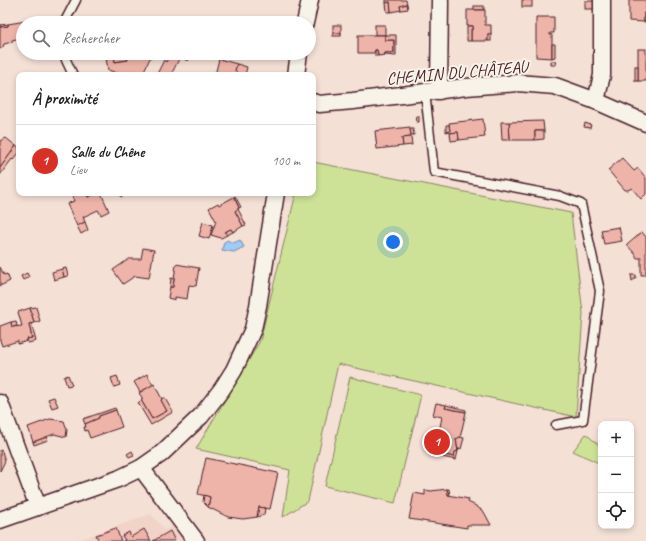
<!DOCTYPE html>
<html lang="fr">
<head>
<meta charset="utf-8">
<style>
  :root { --surface:#fff; --page:#f2f2f2; --text:#222; --muted:#767676; --line:#e0e0e0; --accent:#d93025 }
  body { margin:0; font-family:Caveat,sans-serif; background:var(--page); color:var(--text) }
  .controls { position:absolute; right:12px; bottom:12px; display:grid; overflow:hidden; border-radius:8px; box-shadow:0 2px 6px #0003 }
  .controls button { width:36px; height:36px; display:grid; place-items:center; padding:0; border:0; border-bottom:1px solid var(--line); background:var(--surface); color:var(--text); font:20px sans-serif }
  .you { position:absolute; left:393px; top:242px; width:14px; height:14px; margin:-10px; border:3px solid #fff; border-radius:50%; background:#1a73e8; box-shadow:0 0 0 6px #1a73e833 }
  .badge { display:grid; place-items:center; width:26px; height:26px; border-radius:50%; background:var(--accent); color:#fff; font-size:13px; font-weight:700 }
  .pin { position:absolute; translate:-50% -50%; border:2px solid #fff; box-shadow:0 1px 4px #0006 }
  .list { margin:0; padding:0; list-style:none }
  h2 { display:flex; justify-content:space-between; align-items:center; height:52px; margin:0; padding:0 16px; font-size:17px }
  h2 small { font-size:13px; font-weight:400; color:var(--muted) }
  .list li { display:grid; grid-template-columns:26px 1fr auto; gap:12px; align-items:center; box-sizing:border-box; height:72px; padding:0 16px; border-top:1px solid var(--line) }
  .list b { display:block; font-size:15px; white-space:nowrap }
  .list p { margin:0; font-size:13px; white-space:nowrap; color:var(--muted) }
  .list em { font-size:13px; font-style:normal; color:var(--muted) }
  .icon { flex:none; width:22px; height:22px; fill:none; stroke:currentColor; stroke-width:2; stroke-linecap:round; stroke-linejoin:round }
  .map { position:relative; flex:none; width:646px; height:541px; overflow:hidden }
  .search { position:absolute; background:var(--surface); box-shadow:0 2px 6px #0003; left:16px; top:16px; width:300px; height:44px; display:flex; align-items:center; gap:10px; box-sizing:border-box; padding:0 14px; border-radius:22px; color:var(--muted); font-size:15px }
  .panel { position:absolute; background:var(--surface); box-shadow:0 2px 6px #0003; left:16px; top:72px; width:300px; height:124px; border-radius:8px }
  .map>svg:first-child { display:block }
  .built { fill:#f2d3c8 }
  .green { fill:#cde297; stroke:#8c8061 }
  .water { fill:#9acdf7; stroke:#7a87a5 }
  .building { fill:#eeb4a9; stroke:#4a1f2b }
  .lines { fill:none; stroke-linecap:round; stroke-linejoin:round }
  .lane-casing { stroke:#4a1f2b; stroke-width:11 }
  .street-casing { stroke:#4a1f2b; stroke-width:19 }
  .lane { stroke:#f7f3e8; stroke-width:8 }
  .street { stroke:#f7f3e8; stroke-width:16 }
  .labels { text-anchor:middle; stroke-width:4; stroke-linejoin:round; paint-order:stroke }
  .street-label { font-size:17px; fill:#4a1f2b; stroke:#f7f3e8 }
</style>
</head>
<body>
<div class="map">
<svg width="646" height="541" viewBox="0 0 646 541">
  <rect width="100%" height="100%" fill="#f4e0d5"/>
  <filter id="ink" filterUnits="userSpaceOnUse"><feTurbulence type="fractalNoise" baseFrequency=".025" numOctaves="2"/><feDisplacementMap in="SourceGraphic" scale="8" xChannelSelector="R" yChannelSelector="G"/><feConvolveMatrix kernelMatrix="1 2 1 2 8 2 1 2 1" color-interpolation-filters="sRGB"/></filter>
  <g filter="url(#ink)">
    <path class="built" d="M151,514L165,530L174,525L186,541H76Z"/>
    <g class="green">
      <path d="M313,162L571,213L583,313L576,417L338,364L308,501L283,517L290,470L196,449L260,341L296,193H313Z"/>
      <path d="M350,377L421,395L395,503L325,486Z"/>
      <path d="M586,434L601,447V464L573,451Z"/>
    </g>
    <path class="water" d="M227,240C233,243 232,244 240,240L244,247L234,252L222,250L224,242H225Z"/>
    <g class="building">
      <path d="M386,0H406L407,4L400,6L401,10L391,12L390,2L386,3Z"/>
      <rect x="522" y="0" width="10" height="7"/>
      <path d="M629,0H646V13H644V22L629,21Z"/>
      <rect x="585" y="1" width="9" height="8"/>
      <path d="M390,2L391,12H387L386,3Z"/>
      <path d="M407,4L408,9L401,10L400,6Z"/>
      <rect x="474" y="6" width="10" height="4"/>
      <path d="M467,10H485V25H491V34H488V41H471V29H473V26H467Z"/>
      <rect x="644" y="13" width="2" height="9"/>
      <path d="M536,17H554V33H550V35H552V58L536,57Z"/>
      <path d="M26,21V23H23V44L21,38L12,40V42L4,44L3,47L0,49V27L8,26V24Z"/>
      <path d="M8,24V26L0,27V25Z"/>
      <rect x="333" y="25" width="8" height="8"/>
      <rect x="375" y="25" width="10" height="10"/>
      <path d="M467,26H473V29H471V41H467Z"/>
      <rect x="333" y="33" width="8" height="3"/>
      <rect x="488" y="34" width="3" height="7"/>
      <path d="M358,35H385V40H394V53H385V55L378,56L377,50H375L374,53H358Z"/>
      <path d="M385,35H396V56L385,55V53H394V40H385Z"/>
      <path d="M552,44H555V57L552,58Z"/>
      <rect x="638" y="49" width="8" height="32"/>
      <path d="M375,50H377L378,56H375Z"/>
      <path d="M110,53H127L128,60L115,62L114,57L106,58Z"/>
      <path d="M127,53H151V56L142,75H123L108,70L106,58L114,57L115,62L128,60Z"/>
      <path d="M171,53H192L188,61L180,57L171,75H160L157,74L164,60L166,62Z"/>
      <path d="M219,59L237,64L235,71L237,72L236,75H215Z"/>
      <path d="M551,61H555L556,65H551Z"/>
      <path d="M237,64L247,67L245,75H236L237,72L235,71Z"/>
      <rect x="635" y="66" width="3" height="15"/>
      <path d="M416,116H419V122H417Z"/>
      <path d="M483,119L485,137L459,140L458,132L450,133L449,123Z"/>
      <path d="M543,121L544,131H535V140H510L509,122Z"/>
      <path d="M501,122H509L510,140H502Z"/>
      <path d="M585,123L591,125L590,128L584,127Z"/>
      <path d="M446,125H449L450,131L446,132Z"/>
      <path d="M410,127L411,137L402,138L403,146L377,149L375,131Z"/>
      <path d="M410,129H413L414,135H411Z"/>
      <path d="M535,131H544V139L535,140Z"/>
      <path d="M458,132L459,140L451,141L450,133Z"/>
      <path d="M411,137L412,145L403,146L402,138Z"/>
      <path d="M6,138L16,146L0,168V141Z"/>
      <path d="M16,146L19,148V153L13,160L12,159L0,175V168Z"/>
      <path d="M622,158L634,171L638,168L646,178V194L641,199L632,188L628,190H625L608,170Z"/>
      <path d="M71,193H86L88,197L97,193H101L109,211L101,215L98,210L83,217L85,222L77,226L67,204L74,201Z"/>
      <path d="M92,193H97L88,197L87,195Z"/>
      <path d="M120,193H130L121,197Z"/>
      <path d="M235,196L241,207L239,208L234,197Z"/>
      <path d="M234,197L239,208L235,211L243,226L233,232L231,229L225,232L227,235L221,238L211,235L216,221L209,208L218,203L219,205Z"/>
      <path d="M238,209L246,225L243,226L235,211Z"/>
      <path d="M85,222L88,230L81,234L77,226Z"/>
      <path d="M203,222L213,225L209,239L199,236Z"/>
      <path d="M619,227L622,241L604,244L601,230Z"/>
      <path d="M231,229L233,232L227,235L225,232Z"/>
      <path d="M642,232L646,237V275H641V258H636V255L627,245Z"/>
      <path d="M143,248L154,250L149,278L135,276L123,284L113,270L129,259H141Z"/>
      <path d="M176,264L199,268L196,286L189,285L187,299L175,297V300L168,298L170,287H173Z"/>
      <path d="M0,267L4,275L7,274L10,281L0,286Z"/>
      <path d="M66,268L68,276L64,277L62,269Z"/>
      <path d="M62,269L64,277L54,280L52,272Z"/>
      <path d="M27,273L29,277L23,280L21,276Z"/>
      <path d="M631,275H636V278L632,281Z"/>
      <path d="M171,278L174,279L173,287H170Z"/>
      <path d="M36,307L40,321L34,323L30,308Z"/>
      <path d="M30,308L34,323L29,324L32,338L27,339V341L18,344V341L2,346L0,340V326L11,322L12,327L22,326L18,312Z"/>
      <path d="M16,321L17,326L12,327L11,322Z"/>
      <path d="M31,323L36,341L28,343L27,339L32,338L29,324Z"/>
      <path d="M147,374L153,385L140,392L134,382Z"/>
      <path d="M68,375L72,385L67,386L64,377Z"/>
      <path d="M117,376L120,385L114,387L111,378Z"/>
      <path d="M154,384L162,399L161,400L167,411L152,419L141,400L143,399L139,393Z"/>
      <path d="M54,397L58,406L52,408L48,399Z"/>
      <path d="M164,397L173,412L151,425L138,403L141,400L152,419L167,411L161,400Z"/>
      <path d="M436,403L446,405L445,408L466,412L460,438L456,439L458,451L455,452L454,457L436,453L441,432H439L442,417L433,415Z"/>
      <path d="M446,405L466,410V412L445,408Z"/>
      <path d="M115,408L116,410L99,416V418L85,424L83,419Z"/>
      <path d="M116,410L122,427L90,438L87,430L85,431L84,427H86L85,424L99,418V416Z"/>
      <path d="M50,419L64,421L67,430L66,437L54,434L33,442L28,427Z"/>
      <path d="M439,432H441L436,453L454,457L455,452L458,451L456,460L433,455Z"/>
      <path d="M47,437L48,440L34,445L33,442Z"/>
      <path d="M460,437L464,438L461,449L459,448L458,451L456,439Z"/>
      <path d="M0,450L2,451L5,461L0,471Z"/>
      <path d="M132,451L134,455L129,457L127,454Z"/>
      <path d="M206,458L278,473L270,509L259,507L257,517L243,519L228,517L208,507L210,497L198,494Z"/>
      <path d="M447,489H449L450,496L448,495Z"/>
      <path d="M447,489L448,495L469,499L468,502L476,506L484,512L491,525H467V528L409,519L414,493L425,495V490L431,491Z"/>
      <path d="M204,495L210,497L208,507L203,502Z"/>
      <path d="M259,507L265,508L264,515L257,517Z"/>
      <path d="M116,528L121,541H99L96,535Z"/>
      <path d="M144,529L151,541H123L125,540L122,536L129,532L131,537Z"/>
      <path d="M170,531L175,541H153Z"/>
    </g>
    <g class="lines">
      <g class="lane-casing">
        <g id="lane">
          <path d="M64,23L76,0"/>
          <path d="M64,53L66,60L73,75"/>
          <path d="M425,92L434,172L560,196L581,204L600,291L583,420L556,425"/>
        </g>
      </g>
      <g class="street-casing">
        <g id="street">
          <path d="M305,23L310,0"/>
          <path d="M296,75L299,53"/>
          <path d="M439,91L440,0"/>
          <path d="M596,101L602,75V0"/>
          <path d="M313,102L319,104L353,101L466,87L518,83L555,86L596,101L646,123"/>
          <path d="M0,403L38,507"/>
          <path d="M141,468L196,541"/>
          <path d="M0,520L118,479L141,468L161,454L201,416L222,389L234,370L253,329L258,306L276,193"/>
        </g>
      </g>
      <use href="#lane" class="lane"/>
      <use href="#street" class="street"/>
    </g>
  </g>
  <g class="labels">
    <g class="street-label">
      <text transform="translate(457 72) rotate(-5)" y="6">CHEMIN DU CHÂTEAU</text>
    </g>
  </g>
</svg>
<div class="controls">
<button>+</button>
<button>−</button>
<button><svg class="icon" aria-label="locate" viewBox="0 0 24 24"><circle cx="12" cy="12" r="6"/><path d="M12 2v4M12 18v4M2 12h4M18 12h4"/></svg></button>
</div>
<div class="you"></div>
<div class="pin badge" style="left:437px;top:442px">1</div>
<div class="search"><svg class="icon" aria-label="search" viewBox="0 0 24 24"><circle cx="10" cy="10" r="6"/><path d="M15 15l6 6"/></svg>Rechercher</div>
<section class="panel">
<h2>À proximité<small></small></h2>
<ul class="list">
<li><span class="badge">1</span><div><b>Salle du Chêne</b><p>Lieu</p></div><em>100 m</em></li>
</ul>
</section>
</div>
</body>
</html>
